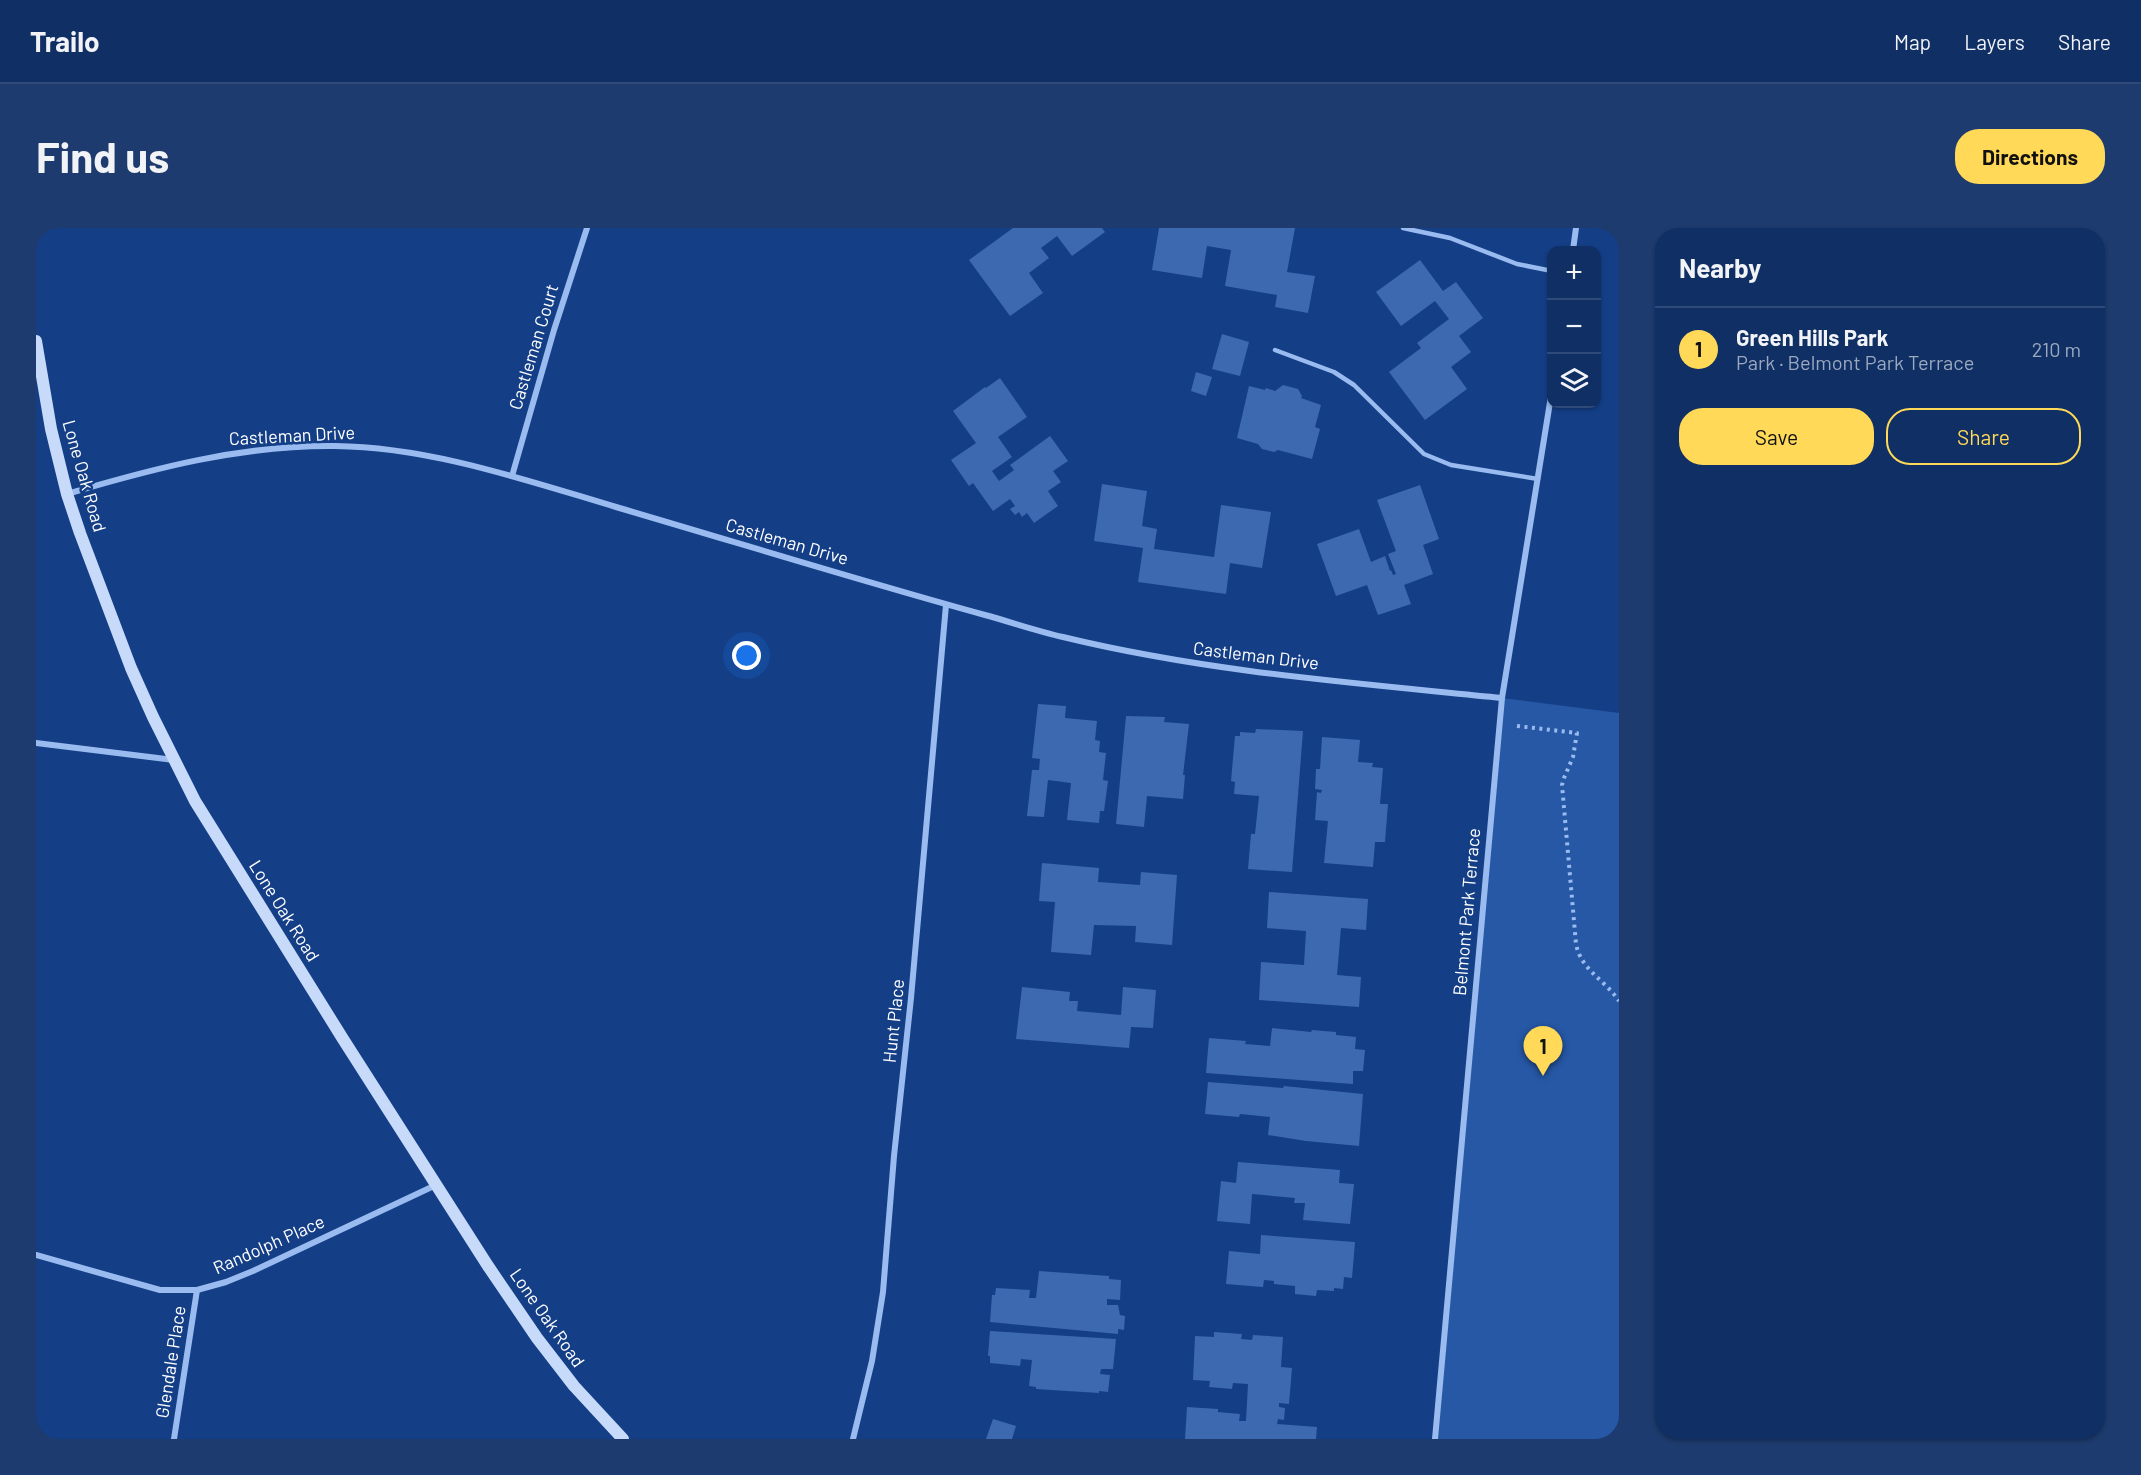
<!DOCTYPE html>
<html lang="en">
<head>
<meta charset="utf-8">
<style>
  :root { --surface:#0f2f65; --page:#1d3b6e; --text:#f1f3f6; --muted:#9ba9bf; --line:#2f4a79; --accent:#ffd957 }
  body { margin:0; font-family:Barlow,sans-serif; background:var(--page); color:var(--text) }
  .controls { position:absolute; right:18px; top:18px; display:grid; overflow:hidden; border-radius:12px; box-shadow:0 2px 4px #0004 }
  .controls button { width:54px; height:54px; display:grid; place-items:center; padding:0; border:0; border-bottom:2px solid var(--line); background:var(--surface); color:var(--text); font:30px sans-serif }
  .you { position:absolute; left:711px; top:428px; width:21px; height:21px; margin:-15px; border:4px solid #fff; border-radius:50%; background:#1a73e8; box-shadow:0 0 0 9px #1a73e833 }
  .badge { display:grid; place-items:center; width:39px; height:39px; border-radius:50%; background:var(--accent); color:#111; font-size:20px; font-weight:700 }
  .pin { position:absolute; translate:-50% -50px; filter:drop-shadow(0 2px 3px #0008) }
  .pin::after { content:''; position:absolute; top:32px; width:21px; height:18px; background:inherit; clip-path:polygon(0 0,100% 0,50% 100%) }
  .list { margin:0; padding:0; list-style:none }
  h2 { display:flex; justify-content:space-between; align-items:center; height:78px; margin:0; padding:0 24px; font-size:26px }
  h2 small { font-size:20px; font-weight:400; color:var(--muted) }
  .list li { display:grid; grid-template-columns:39px 1fr auto; gap:18px; align-items:center; box-sizing:border-box; height:84px; padding:0 24px; border-top:2px solid var(--line) }
  .list b { display:block; font-size:22px; white-space:nowrap }
  .list p { margin:0; font-size:20px; white-space:nowrap; color:var(--muted) }
  .list em { font-size:20px; font-style:normal; color:var(--muted) }
  .actions { display:flex; gap:12px; padding:18px 24px }
  .actions a { flex:1; padding:14px 0; border:2px solid var(--accent); border-radius:24px; text-align:center; font-size:21px; color:var(--accent) }
  .actions .main { background:var(--accent); color:#111 }
  .icon { flex:none; width:33px; height:33px; fill:none; stroke:currentColor; stroke-width:2; stroke-linecap:round; stroke-linejoin:round }
  .map { position:relative; flex:none; width:1583px; height:1211px; overflow:hidden; border-radius:24px }
  header { display:flex; align-items:center; gap:36px; box-sizing:border-box; height:84px; padding:0 30px; background:var(--surface); border-bottom:2px solid var(--line) }
  header strong { font-size:28px }
  nav { display:flex; gap:33px; margin-inline-start:auto; font-size:21px }
  .intro { display:flex; align-items:center; justify-content:space-between; box-sizing:border-box; height:144px; padding:0 36px }
  h1 { margin:0; font-size:42px }
  .button { padding:15px 27px; border-radius:24px; background:var(--accent); color:#111; font-size:21px; font-weight:700 }
  main { display:flex; gap:36px; padding:0 36px }
  aside { flex:1; background:var(--surface); border-radius:24px; box-shadow:0 2px 4px #0004 }
  .map>svg:first-child { display:block }
  .green { fill:#2658a6 }
  .building { fill:#3d69b1 }
  .lines { fill:none; stroke-linecap:round; stroke-linejoin:round }
  .path { stroke:#99bbef; stroke-width:4; stroke-dasharray:3 4.5; stroke-linecap:butt }
  .lane { stroke:#99bbef; stroke-width:4.5 }
  .street { stroke:#99bbef; stroke-width:6 }
  .secondary { stroke:#c7dafa; stroke-width:12 }
  .labels { text-anchor:middle; stroke-width:5; stroke-linejoin:round; paint-order:stroke }
  .street-label { font-size:18px; fill:#fff; stroke:#143f87 }
</style>
</head>
<body>
<header>
<strong>Trailo</strong>
<nav><a>Map</a><a>Layers</a><a>Share</a></nav>
</header>
<div class="intro"><h1>Find us</h1><a class="button">Directions</a></div>
<main>
<div class="map">
<svg width="1583" height="1211" viewBox="0 0 1583 1211">
  <rect width="100%" height="100%" fill="#143f87"/>
  <path class="green" d="M1466,470L1583,485V1211H1399Z"/>
  <g class="building">
    <path d="M977,0H1066L1069,4L1036,28L1021,8L1005,20L1013,30L993,45L1007,65L974,88L933,32Z"/>
    <path d="M1123,0H1259L1251,44L1279,48L1272,85L1239,79L1241,67L1189,58L1195,22L1171,18L1166,50L1116,42Z"/>
    <path d="M1384,32L1407,63L1420,54L1447,90L1423,108L1435,124L1415,139L1431,161L1389,192L1353,144L1385,120L1381,115L1413,91L1399,73L1365,98L1340,64Z"/>
    <path d="M1186,106L1213,114L1204,148L1176,141Z"/>
    <path d="M1160,144L1176,149L1170,168L1155,163Z"/>
    <path d="M964,150L991,189L962,209L976,229L956,243L963,253L978,242L974,237L1014,208L1032,233L1017,243L1025,254L1012,263L1022,278L998,295L991,285L986,289L983,284L979,287L974,281L979,278L974,271L957,283L937,255L933,258L915,232L940,215L917,183L949,159L950,160Z"/>
    <path d="M1247,157L1262,161L1266,168L1265,170L1285,177L1279,199L1284,201L1276,231L1242,222L1238,224L1226,221L1222,216L1201,210L1213,158L1229,162L1230,160L1239,163Z"/>
    <path d="M1066,256L1111,263L1106,298L1121,301L1118,321L1178,329L1185,277L1235,284L1226,340L1194,335L1190,366L1102,354L1107,320L1058,313Z"/>
    <path d="M1384,257L1403,311L1387,317L1397,346L1368,357L1375,376L1342,387L1331,357L1300,368L1281,316L1323,301L1335,334L1349,328L1354,343L1355,342L1357,347L1360,346L1352,326L1360,323L1341,272Z"/>
    <path d="M1002,476L1030,478L1029,490L1061,493L1059,512L1064,513L1063,524L1070,525L1067,552L1072,553L1068,583H1064L1063,595L1031,592L1035,555L1012,552L1008,589L991,588L996,542H1003L1004,531L996,530Z"/>
    <path d="M1090,488L1129,489L1128,494L1153,496L1147,547H1149L1147,571L1111,568L1108,599L1080,596Z"/>
    <path d="M1220,501L1267,503L1256,644L1212,641L1215,606H1219L1223,568L1198,566L1199,554L1195,553L1199,508H1204V504L1219,505Z"/>
    <path d="M1286,509L1324,512L1322,534L1337,535L1336,539L1347,540L1344,576H1352L1349,614H1339L1337,639L1288,635L1292,593L1279,592L1281,564L1285,565L1286,562L1279,561L1280,541H1284Z"/>
    <path d="M1006,635L1063,640L1062,654L1104,657L1105,644L1141,647L1136,717L1099,714L1100,698L1058,697L1055,727L1015,724L1019,674L1003,673Z"/>
    <path d="M1233,664L1332,671L1330,702L1305,700L1301,747L1325,749L1323,779L1223,772L1225,734L1268,737L1270,703L1231,700Z"/>
    <path d="M986,759L1034,764L1033,773H1042L1041,783L1085,787L1087,759L1120,762L1117,800L1095,799L1093,820L980,811Z"/>
    <path d="M1236,800L1275,804L1276,802L1300,804V807L1320,809L1319,821L1329,822L1327,843H1317V856L1170,845L1173,810L1210,813L1209,816L1234,818Z"/>
    <path d="M1172,854L1247,860L1248,858L1327,866L1323,918L1270,913L1232,907L1234,889L1204,886L1203,889L1169,886Z"/>
    <path d="M1202,934L1304,942L1303,955L1318,956L1314,996L1267,992L1269,975H1258L1259,970L1216,966L1214,996L1181,993L1185,953L1200,955Z"/>
    <path d="M1225,1007L1319,1014L1316,1050L1308,1049L1307,1061L1298,1060V1063L1281,1062L1280,1068L1259,1066V1058L1238,1056V1053L1228,1052L1227,1059L1190,1056L1193,1023L1224,1026Z"/>
    <path d="M1003,1043L1073,1048V1051L1085,1052L1084,1072L1071,1071V1077H1082L1084,1087L1089,1088L1088,1102L1082,1101V1106L954,1094L956,1067H959L960,1060L994,1062L993,1070H1000Z"/>
    <path d="M954,1103L1080,1111L1077,1141H1065L1064,1146L1074,1147L1072,1164L1063,1163V1165L1000,1161V1159L993,1158L996,1132L985,1131L984,1138L954,1135V1128H952Z"/>
    <path d="M1178,1104L1206,1106L1205,1111L1216,1112L1217,1107L1247,1109L1245,1139L1256,1140L1253,1176L1243,1175V1179L1249,1180L1248,1192L1242,1191L1241,1196L1281,1199L1280,1211H1149L1151,1179L1182,1181V1184L1204,1186L1203,1193H1210L1212,1156L1197,1155L1196,1161L1173,1159L1174,1153L1157,1152L1159,1108L1178,1109Z"/>
    <path d="M957,1191L980,1198L976,1211H950Z"/>
  </g>
  <g class="lines">
    <path class="path" d="M1481,498L1541,505L1537,529L1528,550L1526,557L1540,716C1545,742 1568,751 1583,773"/>
    <g class="lane">
      <path d="M1367,0L1414,10L1481,36L1516,43"/>
      <path d="M1239,122L1298,144L1318,157L1388,226L1415,237L1502,251"/>
    </g>
    <g class="street">
      <path d="M1537,22L1540,0"/>
      <path d="M476,248L518,102L551,0"/>
      <path d="M31,266C119,240 206,217 299,218C394,219 489,252 580,279C703,315 825,353 949,387C975,394 1000,403 1027,409C1171,444 1319,455 1466,470"/>
      <path d="M0,515L138,532"/>
      <path d="M0,1027L124,1062H161L190,1054L217,1043L400,957"/>
      <path d="M138,1211L161,1062"/>
      <path d="M817,1211L836,1133L847,1064L858,928L875,770L910,377"/>
      <path d="M1399,1211L1466,470L1516,162"/>
    </g>
    <path class="secondary" d="M0,113L15,201L31,266L44,305L95,440L117,489L159,573L307,811L452,1038L501,1110L538,1158L587,1211"/>
  </g>
  <g class="labels">
    <g class="street-label">
      <text transform="translate(498 119) rotate(-73)" y="6">Castleman Court</text>
      <text transform="translate(256 208) rotate(-3)" y="6">Castleman Drive</text>
      <text transform="translate(48 248) rotate(74)" y="6">Lone Oak Road</text>
      <text transform="translate(751 314) rotate(16)" y="6">Castleman Drive</text>
      <text transform="translate(1220 428) rotate(7)" y="6">Castleman Drive</text>
      <text transform="translate(248 683) rotate(58)" y="6">Lone Oak Road</text>
      <text transform="translate(1431 684) rotate(-85)" y="6">Belmont Park Terrace</text>
      <text transform="translate(858 793) rotate(-84)" y="6">Hunt Place</text>
      <text transform="translate(233 1017) rotate(-24)" y="6">Randolph Place</text>
      <text transform="translate(511 1090) rotate(55)" y="6">Lone Oak Road</text>
      <text transform="translate(135 1134) rotate(-81)" y="6">Glendale Place</text>
    </g>
  </g>
</svg>
<div class="controls">
<button>+</button>
<button>−</button>
<button><svg class="icon" aria-label="layers" viewBox="0 0 24 24"><path d="M12 4l9 5-9 5-9-5zM3 14l9 5 9-5"/></svg></button>
</div>
<div class="you"></div>
<div class="pin badge" style="left:1507px;top:848px">1</div>
</div>
<aside>
<h2>Nearby<small></small></h2>
<ul class="list">
<li><span class="badge">1</span><div><b>Green Hills Park</b><p>Park · Belmont Park Terrace</p></div><em>210 m</em></li>
</ul>
<div class="actions"><a class="main">Save</a><a>Share</a></div>
</aside>
</main>
</body>
</html>
